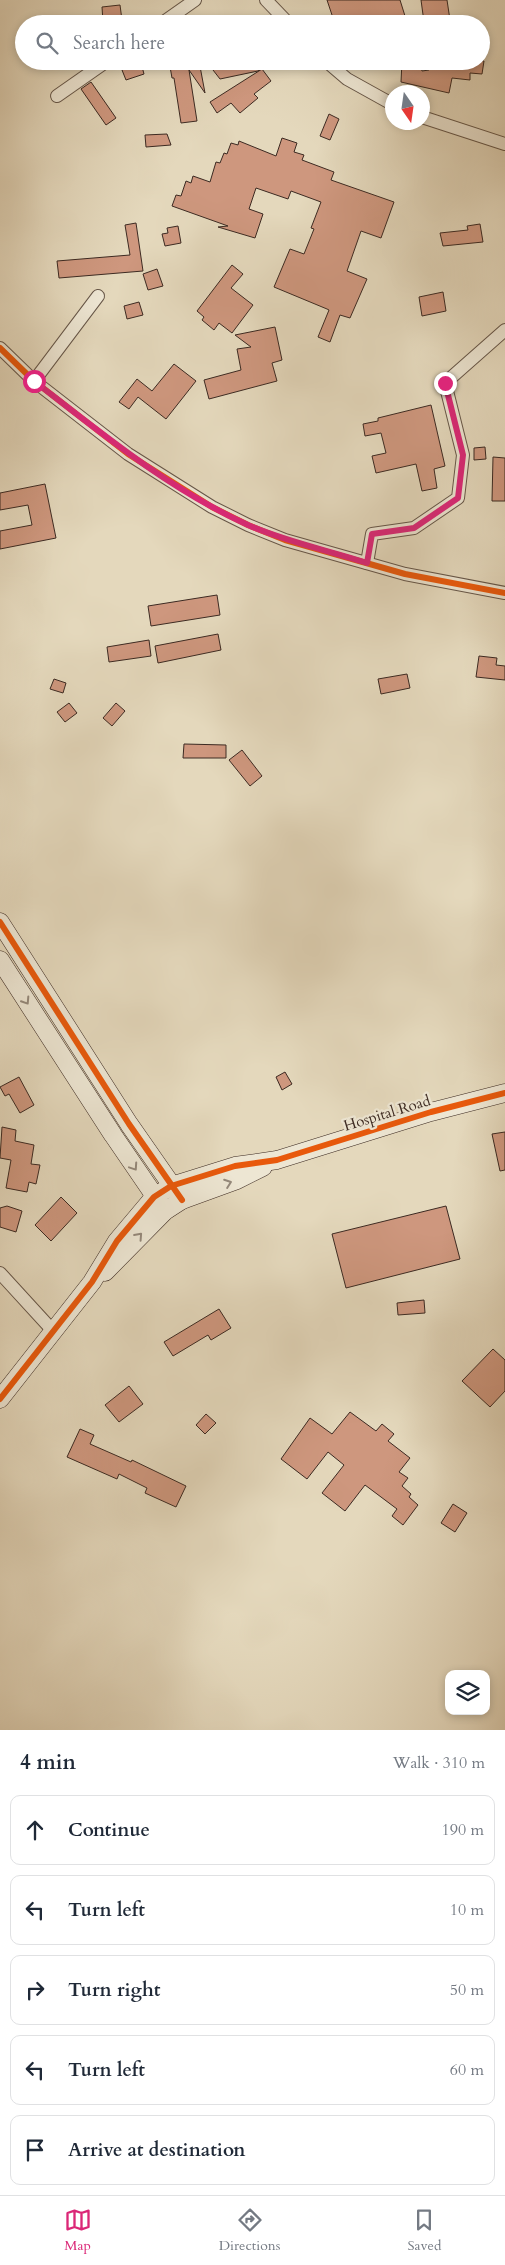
<!DOCTYPE html>
<html lang="en">
<head>
<meta charset="utf-8">
<style>
  :root { --surface:#fff; --page:#f6f6f7; --text:#1f2937; --muted:#747a83; --line:#e0e1e3; --accent:#db2777 }
  body { margin:0; font-family:Cardo,serif; background:var(--page); color:var(--text) }
  .controls { position:absolute; right:15px; bottom:15px; display:grid; overflow:hidden; border-radius:10px; box-shadow:0 2px 8px #0003 }
  .controls button { width:45px; height:45px; display:grid; place-items:center; padding:0; border:0; border-bottom:1px solid var(--line); background:var(--surface); color:var(--text); font:25px sans-serif }
  .compass { position:absolute; left:385px; top:85px; width:45px; height:45px; border-radius:50%; background:var(--surface); box-shadow:0 2px 8px #0003; rotate:167deg }
  .stop { position:absolute; width:15px; height:15px; margin:-11px; border:4px solid #db2777; border-radius:50%; background:#fff }
  .stop.end { background:#db2777; border-color:#fff; box-shadow:0 1px 5px #0008 }
  .list { margin:0; padding:0; list-style:none }
  h2 { display:flex; justify-content:space-between; align-items:center; height:65px; margin:0; padding:0 20px; font-size:21px }
  h2 small { font-size:16px; font-weight:400; color:var(--muted) }
  .list li { display:grid; grid-template-columns:32px 1fr auto; gap:15px; align-items:center; box-sizing:border-box; height:70px; margin:0 10px 10px; padding:0 10px; border:1px solid var(--line); border-radius:10px }
  .list b { display:block; font-size:19px; white-space:nowrap }
  .list em { font-size:16px; font-style:normal; color:var(--muted) }
  .icon { flex:none; width:28px; height:28px; fill:none; stroke:currentColor; stroke-width:2; stroke-linecap:round; stroke-linejoin:round }
  .map { position:relative; flex:none; width:505px; height:1730px; overflow:hidden }
  .search { position:absolute; background:var(--surface); box-shadow:0 2px 8px #0003; left:15px; right:15px; top:15px; height:55px; display:flex; align-items:center; gap:12px; box-sizing:border-box; padding:0 18px; border-radius:28px; color:var(--muted); font-size:19px }
  .sheet { height:465px; background:var(--surface) }
  nav { display:flex; justify-content:space-around; align-items:center; box-sizing:border-box; height:70px; border-top:1px solid var(--line); background:var(--surface); font-size:14px; color:var(--muted) }
  nav a { display:grid; justify-items:center; gap:2px }
  nav .on { color:var(--accent) }
  .map>svg:first-child { display:block }
  .building { fill:#ce977e; stroke:#3c2a22 }
  .lines { fill:none; stroke-linecap:round; stroke-linejoin:round }
  .street-casing { stroke:#665648; stroke-width:14 }
  .secondary-casing { stroke:#3c2a22; stroke-width:19 }
  .street { stroke:#ede6d3; stroke-width:12 }
  .secondary { stroke:#ede6d3; stroke-width:18 }
  .cycleway-casing { stroke:#ede6d3; stroke-width:9 }
  .cycleway { stroke:#e8590c; stroke-width:6 }
  .oneway { stroke:#94887a }
  .route { stroke:#db2777; stroke-width:6 }
  .labels { text-anchor:middle; stroke-width:4.5; stroke-linejoin:round; paint-order:stroke }
  .street-label { font-size:15px; fill:#3c2a22; stroke:#ede6d3 }
</style>
</head>
<body>
<div class="map">
<svg width="505" height="1730" viewBox="0 0 505 1730">
  <rect width="100%" height="100%" fill="#e4d8bc"/>
  <filter id="stains"><feTurbulence type="fractalNoise" baseFrequency=".004" numOctaves="4"/><feColorMatrix values="0 0 0 0 .2 0 0 0 0 .09 0 0 0 0 .02 0 0 0 .5 -.17"/></filter>
  <radialGradient id="worn" r=".72"><stop offset=".6" stop-color="#630" stop-opacity="0"/><stop offset="1" stop-color="#630" stop-opacity=".3"/></radialGradient>
  <g class="building">
    <path d="M327,0H400L405,16L382,24H335Z"/>
    <path d="M421,0H447L450,20L424,22Z"/>
    <path d="M120,5L122,20L103,22L102,7Z"/>
    <path d="M169,61H199L205,93L189,70L197,121L181,123L174,78H172Z"/>
    <path d="M206,61H271L258,71L220,79Z"/>
    <path d="M402,61H419L422,71L429,70L428,61H484L482,74L470,73V80L452,78L449,93L401,82Z"/>
    <path d="M141,63L144,74L126,80L122,70Z"/>
    <path d="M262,69L271,81L254,94L258,98L240,113L231,103L217,113L210,102Z"/>
    <path d="M91,82L116,118L106,125L81,89Z"/>
    <path d="M329,114L339,119L330,140L320,136Z"/>
    <path d="M167,134L171,145L146,147L145,135Z"/>
    <path d="M282,138L297,143L294,152L304,155L302,160L334,172L331,180L394,202L381,238L361,231L347,271L367,279L350,318L340,315L330,342L318,337L329,310L327,309L274,287L290,249L304,254L314,229L311,228L321,202L291,191L288,199L256,188L249,209L263,214L255,238L218,227L228,226L172,206L176,195L181,196L186,181L191,183L193,176L210,182L216,162L220,163L224,153L227,154L231,143L238,145L239,141L276,156Z"/>
    <path d="M136,223L143,271L59,278L57,261L130,255L125,225Z"/>
    <path d="M480,224L483,242L443,246L440,233L468,230L467,226Z"/>
    <path d="M178,226L181,243L165,246L162,234L168,233L167,228Z"/>
    <path d="M232,265L243,274L231,288L253,305L232,333L219,323L214,330L202,320L204,317L197,311Z"/>
    <path d="M157,269L163,286L148,290L143,274Z"/>
    <path d="M443,292L446,311L422,316L419,297Z"/>
    <path d="M139,302L143,315L127,319L124,306Z"/>
    <path d="M275,327L282,360L272,363L277,381L209,399L204,380L241,370L237,349L251,347L235,335Z"/>
    <path d="M174,364L196,381L166,419L138,397L129,409L119,402L137,379L152,391Z"/>
    <path d="M431,405L445,466L434,469L437,488L422,491L416,464L376,473L372,456L386,453L381,433L365,436L363,424L378,421V418Z"/>
    <path d="M485,447L486,459L474,460V448Z"/>
    <path d="M493,457L505,458V501H492Z"/>
    <path d="M45,484L56,538L0,549V531L32,525L28,505L0,510V493Z"/>
    <path d="M217,595L220,615L151,626L148,606Z"/>
    <path d="M218,634L221,650L158,663L155,646Z"/>
    <path d="M149,640L151,656L109,662L107,647Z"/>
    <path d="M479,656L497,658L496,665L505,666V680L476,677Z"/>
    <path d="M407,674L410,688L381,694L378,679Z"/>
    <path d="M54,679L66,683L63,693L50,689Z"/>
    <path d="M69,703L77,713L65,722L57,712Z"/>
    <path d="M116,703L125,711L112,726L103,718Z"/>
    <path d="M184,744L226,745V758H183Z"/>
    <path d="M242,750L262,776L250,786L229,760Z"/>
    <path d="M285,1072L292,1084L282,1090L276,1077Z"/>
    <path d="M19,1077L34,1105L20,1113L9,1094L5,1096L0,1087Z"/>
    <path d="M2,1127L16,1130L15,1141L34,1145L31,1164L40,1165L36,1184L29,1182L27,1192L6,1188L11,1160L0,1158Z"/>
    <path d="M505,1132V1170L500,1171L492,1134Z"/>
    <path d="M61,1197L77,1213L51,1241L35,1225Z"/>
    <path d="M7,1206L22,1211L16,1232L0,1227V1208Z"/>
    <path d="M446,1206L460,1259L346,1288L332,1234Z"/>
    <path d="M424,1300L425,1313L398,1315L397,1303Z"/>
    <path d="M219,1309L231,1328L211,1340L208,1335L173,1356L164,1342Z"/>
    <path d="M493,1349L505,1360V1391L490,1407L462,1381Z"/>
    <path d="M129,1386L143,1404L119,1422L105,1405Z"/>
    <path d="M350,1412L376,1431L382,1424L394,1434L388,1441L410,1458L399,1472L408,1478L402,1486L411,1494L409,1497L418,1505L403,1525L392,1516L397,1509L365,1485L345,1511L322,1493L344,1465L328,1452L307,1479L281,1459L310,1418L332,1434Z"/>
    <path d="M206,1414L216,1423L205,1434L196,1425Z"/>
    <path d="M80,1429L94,1435L90,1444L131,1462L132,1460L186,1486L176,1507L145,1493L147,1488L119,1474L117,1479L67,1457Z"/>
    <path d="M453,1504L467,1513L455,1532L441,1523Z"/>
  </g>
  <g class="lines">
    <g class="street-casing">
      <g id="street">
        <path d="M266,0L289,24"/>
        <path d="M161,24L195,0"/>
        <path d="M326,61L347,79L392,104"/>
        <path d="M57,96L107,61"/>
        <path d="M422,117L505,144"/>
        <path d="M0,348L34,381L128,454L212,507L248,525L285,540L405,574L505,593"/>
        <path d="M34,381L98,296"/>
        <path d="M367,563L372,534L414,528L458,498L463,455L445,383L505,330"/>
        <path d="M0,1273L54,1332"/>
      </g>
    </g>
    <g class="secondary-casing">
      <g id="secondary">
        <path d="M0,922L129,1124L182,1200"/>
        <path d="M0,960L113,1135L165,1211"/>
        <path d="M105,1272L165,1211L182,1200L237,1180L263,1167"/>
        <path d="M0,1399L92,1282L117,1241L154,1197L171,1186L235,1166L277,1160L431,1112L505,1093"/>
      </g>
    </g>
    <use href="#street" class="street"/>
    <use href="#secondary" class="secondary"/>
    <g class="cycleway-casing">
      <g id="cycleway">
        <path d="M0,348L34,381L128,454L212,507L248,525L285,540L405,574L505,593"/>
        <path d="M0,922L129,1124L182,1200"/>
        <path d="M0,1399L92,1282L117,1241L154,1197L171,1186L235,1166L277,1160L431,1112L505,1093"/>
      </g>
    </g>
    <use href="#cycleway" class="cycleway"/>
  </g>
  <defs><path id="oneway-chevron" d="M-2-3.5L2.5 0L-2 3.5" fill="none" stroke-width="1.6" stroke-linecap="round" stroke-linejoin="round" transform="scale(1.25)"/></defs>
  <g class="oneway">
    <use href="#oneway-chevron" transform="translate(26 1001) rotate(57)"/>
    <use href="#oneway-chevron" transform="translate(134 1167) rotate(56)"/>
    <use href="#oneway-chevron" transform="translate(228 1183) rotate(-20)"/>
    <use href="#oneway-chevron" transform="translate(139 1236) rotate(-48)"/>
  </g>
  <g class="lines">
    <path class="route" d="M34,381C102,434 169,489 248,525C287,542 327,550 367,563L372,534L414,528L458,498L463,455L445,383"/>
  </g>
  <g class="labels">
    <g class="street-label">
      <text transform="translate(387 1113) rotate(-17)" y="5">Hospital Road</text>
    </g>
  </g>
  <rect width="100%" height="100%" filter="url(#stains)"/>
  <rect width="100%" height="100%" fill="url(#worn)"/>
</svg>
<div class="controls">
<button><svg class="icon" aria-label="layers" viewBox="0 0 24 24"><path d="M12 4l9 5-9 5-9-5zM3 14l9 5 9-5"/></svg></button>
</div>
<svg class="compass" viewBox="-18 -18 36 36"><path d="M0-13l5 13h-10z" fill="#e53935"/><path d="M0 13l5-13h-10z" fill="#747a83"/></svg>
<div class="stop" style="left:34px;top:381px"></div>
<div class="stop end" style="left:445px;top:383px"></div>
<div class="search"><svg class="icon" aria-label="search" viewBox="0 0 24 24"><circle cx="10" cy="10" r="6"/><path d="M15 15l6 6"/></svg>Search here</div>
</div>
<section class="sheet">
<h2>4 min<small>Walk · 310 m</small></h2>
<ul class="list">
<li><svg class="icon" aria-label="ahead" viewBox="0 0 24 24"><path d="M12 20V5M6 11l6-6 6 6"/></svg><div><b>Continue</b></div><em>190 m</em></li>
<li><svg class="icon" aria-label="left" viewBox="0 0 24 24"><path d="M17 20v-9H6M10 6l-5 5 5 5"/></svg><div><b>Turn left</b></div><em>10 m</em></li>
<li><svg class="icon" aria-label="right" viewBox="0 0 24 24"><path d="M7 20v-9h11M14 6l5 5-5 5"/></svg><div><b>Turn right</b></div><em>50 m</em></li>
<li><svg class="icon" aria-label="left" viewBox="0 0 24 24"><path d="M17 20v-9H6M10 6l-5 5 5 5"/></svg><div><b>Turn left</b></div><em>60 m</em></li>
<li><svg class="icon" aria-label="arrive" viewBox="0 0 24 24"><path d="M6 21V4h12l-3 4 3 4H6"/></svg><div><b>Arrive at destination</b></div></li>
</ul>
</section>
<nav>
<a class="on"><svg class="icon" aria-label="map" viewBox="0 0 24 24"><path d="M3 6l6-2 6 2 6-2v14l-6 2-6-2-6 2zM9 4v14M15 6v14"/></svg>Map</a>
<a><svg class="icon" aria-label="directions" viewBox="0 0 24 24"><path d="M12 3l9 9-9 9-9-9zM9 14v-3h6M13 9l2 2-2 2"/></svg>Directions</a>
<a><svg class="icon" aria-label="saved" viewBox="0 0 24 24"><path d="M7 4h10v16l-5-4-5 4z"/></svg>Saved</a>
</nav>
</body>
</html>
